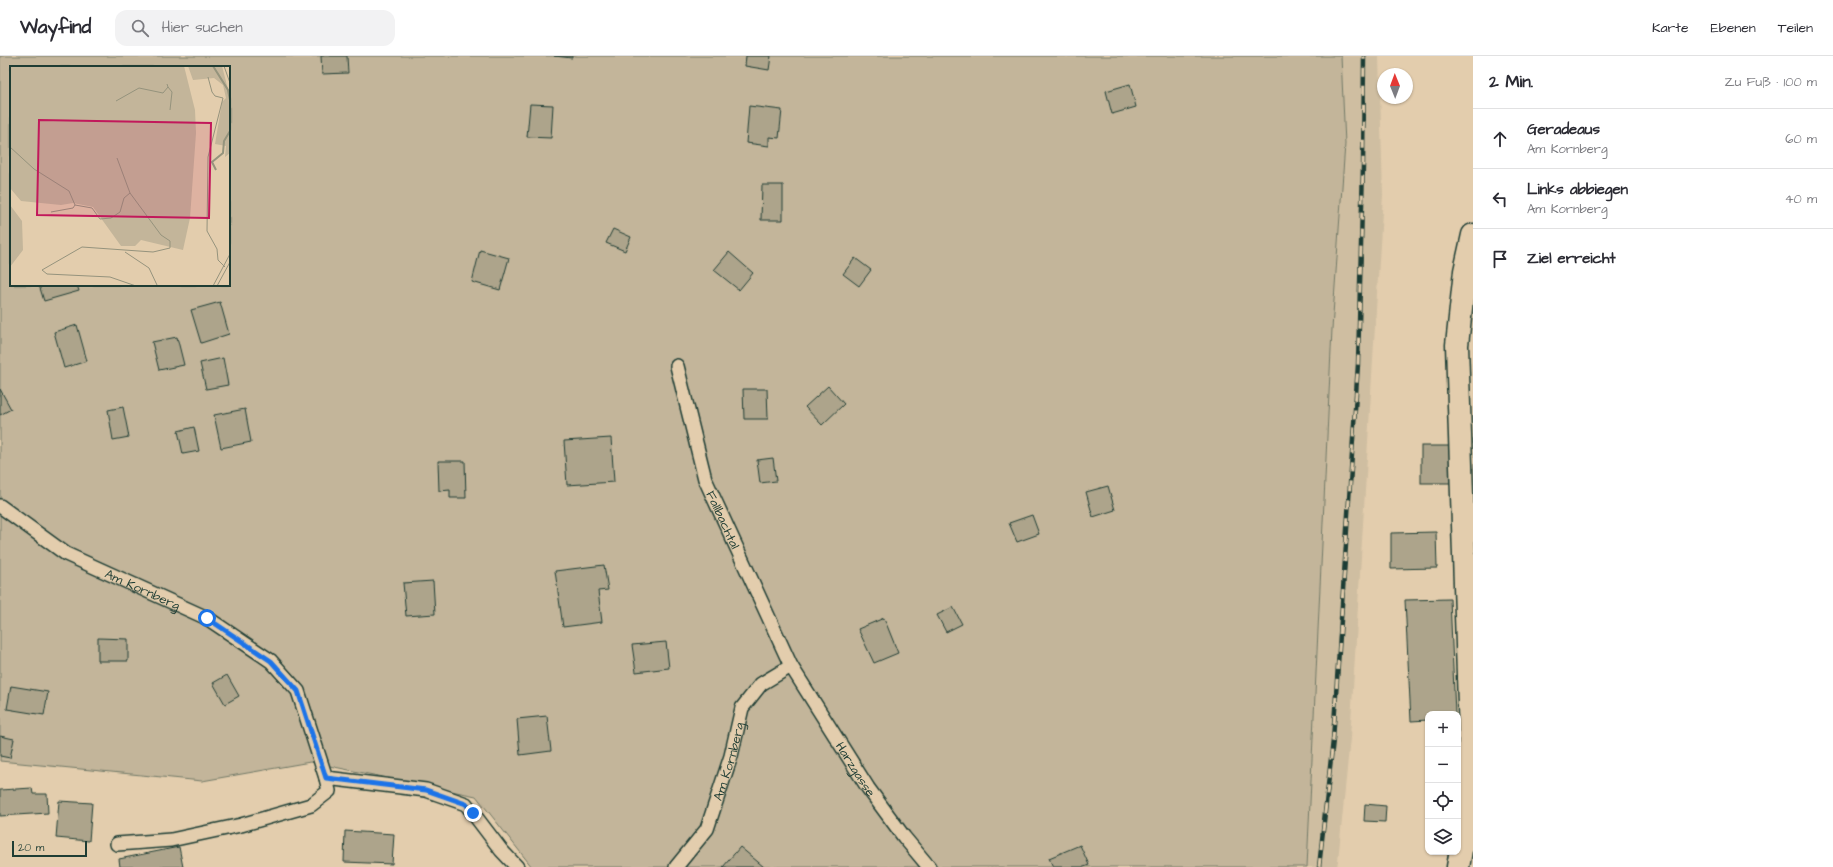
<!DOCTYPE html>
<html lang="de">
<head>
<meta charset="utf-8">
<style>
  :root { --surface:#fff; --page:#f2f2f3; --text:#2b2b33; --muted:#7c7c81; --line:#e1e1e2 }
  body { margin:0; font-family:"Architects Daughter",sans-serif; background:var(--page); color:var(--text) }
  .controls { position:absolute; right:12px; bottom:12px; display:grid; overflow:hidden; border-radius:8px; box-shadow:0 1px 3px #0004 }
  .controls button { width:36px; height:36px; display:grid; place-items:center; padding:0; border:0; border-bottom:1px solid var(--line); background:var(--surface); color:var(--text); font:20px sans-serif }
  .compass { position:absolute; left:1377px; top:12px; width:36px; height:36px; border-radius:50%; background:var(--surface); box-shadow:0 1px 3px #0004; rotate:359deg }
  .scale { position:absolute; left:12px; bottom:10px; width:75px; box-sizing:border-box; padding-left:4px; border:2px solid #1f3d34; border-top:0; font-size:11px; line-height:14px; white-space:nowrap; color:#1f3d34; -webkit-text-stroke:3px #e3cdad; paint-order:stroke }
  .stop { position:absolute; width:12px; height:12px; margin:-9px; border:3px solid #1a73e8; border-radius:50%; background:#fff }
  .stop.end { background:#1a73e8; border-color:#fff; box-shadow:0 1px 4px #0008 }
  .list { margin:0; padding:0; list-style:none }
  h2 { display:flex; justify-content:space-between; align-items:center; height:52px; margin:0; padding:0 16px; font-size:17px }
  h2 small { font-size:13px; font-weight:400; color:var(--muted) }
  .list li { display:grid; grid-template-columns:26px 1fr auto; gap:12px; align-items:center; box-sizing:border-box; height:60px; padding:0 16px; border-top:1px solid var(--line) }
  .list b { display:block; font-size:15px; white-space:nowrap }
  .list p { margin:0; font-size:13px; white-space:nowrap; color:var(--muted) }
  .list em { font-size:13px; font-style:normal; color:var(--muted) }
  .icon { flex:none; width:22px; height:22px; fill:none; stroke:currentColor; stroke-width:2; stroke-linecap:round; stroke-linejoin:round }
  .map { position:relative; flex:none; width:1473px; height:811px; overflow:hidden }
  header { display:flex; align-items:center; gap:24px; box-sizing:border-box; height:56px; padding:0 20px; background:var(--surface); border-bottom:1px solid var(--line) }
  header strong { font-size:19px }
  nav { display:flex; gap:22px; margin-inline-start:auto; font-size:14px }
  .search { width:280px; height:36px; background:var(--page); display:flex; align-items:center; gap:10px; box-sizing:border-box; padding:0 14px; border-radius:12px; color:var(--muted); font-size:15px }
  main { display:flex }
  aside { flex:1; background:var(--surface) }
  .map>svg:first-child { display:block }
  .built { fill:#cfbea1 }
  .green { fill:#c3b59a; stroke:#717967; fill-rule:evenodd }
  .building { fill:#ada48b; stroke:#1f3d34 }
  .lines { fill:none; stroke-linecap:round; stroke-linejoin:round }
  .lane-casing { stroke:#1f3d34; stroke-width:16 }
  .street-casing { stroke:#1f3d34; stroke-width:25 }
  .lane { stroke:#e3cdad; stroke-width:13 }
  .street { stroke:#e3cdad; stroke-width:22 }
  .rail-casing { stroke:#1f3d34; stroke-width:4.5 }
  .rail { stroke:#e3cdad; stroke-width:3; stroke-dasharray:9; stroke-linecap:butt }
  .route { stroke:#1a73e8; stroke-width:5 }
  .labels { text-anchor:middle; stroke-width:3.5; stroke-linejoin:round; paint-order:stroke }
  .street-label { font-size:13px; fill:#1f3d34; stroke:#e3cdad }
  .inset-river { fill:none; stroke:#95947d; stroke-width:2 }
  .inset-road { fill:none; stroke:#95937d; stroke-width:1 }
  .view { fill:#c2185b; fill-opacity:0.15; stroke:#c2185b; stroke-width:2 }
  .inset-edge { fill:none; stroke:#1f3d34; stroke-width:2 }
</style>
</head>
<body>
<header>
<strong>Wayfind</strong>
<div class="search"><svg class="icon" aria-label="search" viewBox="0 0 24 24"><circle cx="10" cy="10" r="6"/><path d="M15 15l6 6"/></svg>Hier suchen</div>
<nav><a>Karte</a><a>Ebenen</a><a>Teilen</a></nav>
</header>
<main>
<div class="map">
<svg width="1473" height="811" viewBox="0 0 1473 811">
  <rect width="100%" height="100%" fill="#e3cdad"/>
  <filter id="ink" filterUnits="userSpaceOnUse"><feTurbulence type="fractalNoise" baseFrequency=".025" numOctaves="2"/><feDisplacementMap in="SourceGraphic" scale="8" xChannelSelector="R" yChannelSelector="G"/><feConvolveMatrix kernelMatrix="1 2 1 2 8 2 1 2 1" color-interpolation-filters="sRGB"/></filter>
  <g filter="url(#ink)">
    <path class="built" d="M1341,0H1379L1383,139L1350,682L1338,805L1337,811H1307L1332,273L1345,88Z"/>
    <path class="green" d="M0,0H1341L1345,88L1332,273L1307,811H532L476,740L310,706L202,725L0,705ZM11,11H229V229H11Z"/>
    <g class="building">
      <path d="M321,0H347L348,17L322,18Z"/>
      <path d="M554,0H572V2Z"/>
      <path d="M746,0H771L769,14L745,10Z"/>
      <path d="M1130,28L1136,51L1112,58L1106,35Z"/>
      <path d="M530,48L553,49L551,82L527,81Z"/>
      <path d="M749,50L782,54L779,82L769,81V90L746,87Z"/>
      <path d="M762,129H783V164H761Z"/>
      <path d="M613,173L631,181L625,195L606,187Z"/>
      <path d="M480,194L509,202L500,234L472,226Z"/>
      <path d="M729,196L753,217L739,234L714,214Z"/>
      <path d="M855,202L871,214L859,230L843,218Z"/>
      <path d="M39,229H77L79,235L44,245Z"/>
      <path d="M220,246L229,278L201,287L191,254Z"/>
      <path d="M77,269L87,305L64,312L54,276Z"/>
      <path d="M177,281L184,309L159,314L152,286Z"/>
      <path d="M223,302L228,329L206,333L200,307Z"/>
      <path d="M828,330L844,348L822,369L805,351Z"/>
      <path d="M0,333L11,353L0,359Z"/>
      <path d="M743,333H767L768,363H744Z"/>
      <path d="M123,351L129,381L113,384L108,354Z"/>
      <path d="M245,353L251,386L221,392L214,359Z"/>
      <path d="M194,371L199,395L183,398L178,375Z"/>
      <path d="M611,382L614,426L567,429L564,385Z"/>
      <rect x="1421" y="390" width="31" height="37"/>
      <path d="M773,402L776,425L760,427L757,404Z"/>
      <path d="M438,405H465L466,442H450V434L439,435Z"/>
      <path d="M1108,430L1115,454L1093,461L1086,436Z"/>
      <path d="M1032,459L1039,478L1017,486L1009,467Z"/>
      <path d="M1436,476L1437,512L1391,513V477Z"/>
      <path d="M604,509L608,534L598,535L602,566L563,571L555,515Z"/>
      <path d="M433,525L435,558L406,560L403,527Z"/>
      <path d="M1450,543L1455,658H1428V664L1411,665L1405,544Z"/>
      <path d="M953,551L962,568L946,576L937,559Z"/>
      <path d="M884,562L898,597L874,607L858,573Z"/>
      <path d="M98,582L128,583V605H98Z"/>
      <path d="M666,586L669,612L636,616L632,589Z"/>
      <path d="M227,619L239,640L225,648L213,627Z"/>
      <path d="M11,630L48,636L44,659L7,653Z"/>
      <path d="M547,660L551,695L520,699L517,663Z"/>
      <path d="M0,680L14,683L10,702L0,700Z"/>
      <path d="M32,732L33,738H47L48,757L0,760V734Z"/>
      <path d="M59,745L92,747L89,785L56,782Z"/>
      <path d="M1365,748L1386,750L1385,766L1364,765Z"/>
      <path d="M345,775L394,778L392,808L344,806Z"/>
      <path d="M1080,789L1089,809L1084,811H1053L1049,802Z"/>
      <path d="M179,791L183,811H120L119,803Z"/>
      <path d="M740,791L764,811H723Z"/>
    </g>
    <g class="lines">
      <g class="lane-casing">
        <g id="lane">
          <path id="s1" d="M677,310L705,423L791,610L868,732L904,781L929,811"/>
          <path id="s2" d="M0,450L66,498L207,562L271,605L298,635L326,722L329,735L311,749L241,769L171,784L117,788"/>
          <path d="M326,722L426,734L466,748L501,794L517,811"/>
          <path id="s3" d="M676,811L707,773L731,700L742,652L761,628L791,610"/>
        </g>
      </g>
      <g class="street-casing">
        <path id="street" d="M1458,811L1467,760L1470,679L1457,289L1465,215L1473,179"/>
      </g>
      <use href="#lane" class="lane"/>
      <use href="#street" class="street"/>
      <g class="rail-casing">
        <path id="rail" d="M1319,811L1333,684L1358,308L1363,110L1364,0"/>
      </g>
      <use href="#rail" class="rail"/>
    </g>
  </g>
  <g class="lines" filter="url(#ink)">
    <path class="route" d="M207,562L271,605L298,635L326,722L426,734L466,748L473,757"/>
  </g>
  <g class="labels">
    <g class="street-label">
      <text dy="5" stroke="none"><textPath href="#s1" startOffset="161">Fallbachtal</textPath></text>
      <text dy="5" stroke="none"><textPath href="#s2" startOffset="166">Am Kornberg</textPath></text>
      <text dy="5" stroke="none"><textPath href="#s3" startOffset="120">Am Kornberg</textPath></text>
      <text dy="5" stroke="none"><textPath href="#s1" startOffset="444">Harzgasse</textPath></text>
    </g>
  </g>
  <g transform="translate(10 10)">
    <rect width="220" height="220" fill="#e3cdad"/>
    <path d="M0,0H174L185,44L186,67L180,152L173,184L131,174L125,180H111L83,141L63,137L51,139L11,135L0,122ZM178,0H212L220,31V87L215,91L216,80L205,78L212,36L216,32L213,19L204,12L183,14ZM0,139L12,155L13,184L0,201Z" fill="#c3b59a"/>
    <path class="inset-river" d="M203,0L218,24L220,34M206,104L202,96L213,87L214,75L220,65"/>
    <path class="inset-road" d="M214,0L220,17M198,11L202,26L205,30L213,32L198,91L197,165L207,183L208,194L215,201M158,21L162,26L160,44M106,35L129,22L153,27L158,21L157,18M0,81L24,103L59,125L65,139M107,92L120,127L151,169L160,175V182L143,186L72,181L32,204L37,208L100,211L126,220M65,139L82,142L90,153L101,152L110,146L114,132L120,127M41,146L63,142L65,139M115,186L139,202L147,219M143,220H162M203,220L220,188M207,220L220,196"/>
    <path class="view" d="M29,54L201,57L199,152L27,149Z"/>
    <rect width="220" height="220" class="inset-edge"/>
  </g>
</svg>
<div class="controls">
<button>+</button>
<button>−</button>
<button><svg class="icon" aria-label="locate" viewBox="0 0 24 24"><circle cx="12" cy="12" r="6"/><path d="M12 2v4M12 18v4M2 12h4M18 12h4"/></svg></button>
<button><svg class="icon" aria-label="layers" viewBox="0 0 24 24"><path d="M12 4l9 5-9 5-9-5zM3 14l9 5 9-5"/></svg></button>
</div>
<svg class="compass" viewBox="-18 -18 36 36"><path d="M0-13l5 13h-10z" fill="#e53935"/><path d="M0 13l5-13h-10z" fill="#7c7c81"/></svg>
<div class="scale">20 m</div>
<div class="stop" style="left:207px;top:562px"></div>
<div class="stop end" style="left:473px;top:757px"></div>
</div>
<aside>
<h2>2 Min.<small>Zu Fuß · 100 m</small></h2>
<ul class="list">
<li><svg class="icon" aria-label="ahead" viewBox="0 0 24 24"><path d="M12 20V5M6 11l6-6 6 6"/></svg><div><b>Geradeaus</b><p>Am Kornberg</p></div><em>60 m</em></li>
<li><svg class="icon" aria-label="left" viewBox="0 0 24 24"><path d="M17 20v-9H6M10 6l-5 5 5 5"/></svg><div><b>Links abbiegen</b><p>Am Kornberg</p></div><em>40 m</em></li>
<li><svg class="icon" aria-label="arrive" viewBox="0 0 24 24"><path d="M6 21V4h12l-3 4 3 4H6"/></svg><div><b>Ziel erreicht</b></div></li>
</ul>
</aside>
</main>
</body>
</html>
